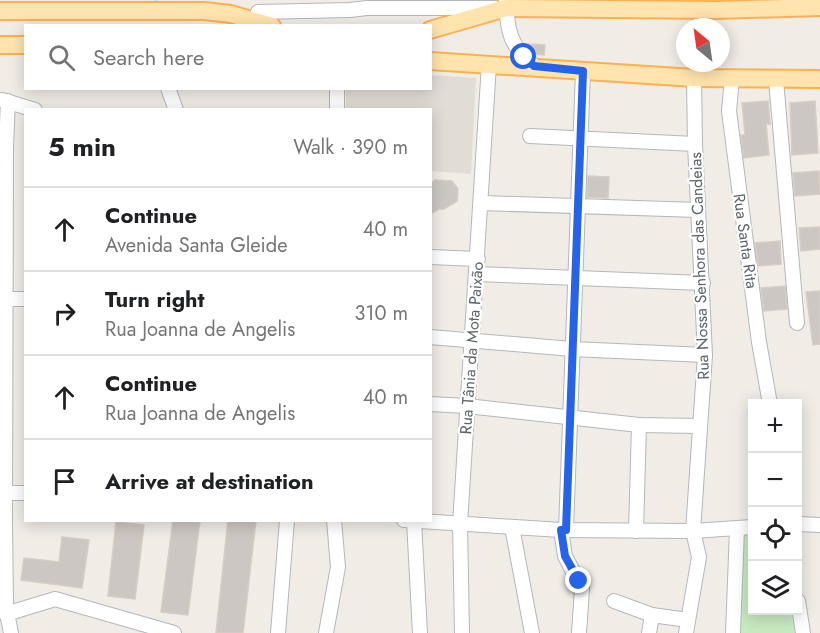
<!DOCTYPE html>
<html lang="en">
<head>
<meta charset="utf-8">
<style>
  :root { --surface:#fff; --page:#f6f6f6; --text:#202124; --muted:#757577; --line:#e0e0e0 }
  body { margin:0; font-family:Jost,sans-serif; background:var(--page); color:var(--text) }
  .controls { position:absolute; right:18px; bottom:18px; display:grid; overflow:hidden; border-radius:0px; box-shadow:0 3px 15px #0003 }
  .controls button { width:54px; height:54px; display:grid; place-items:center; padding:0; border:0; border-bottom:2px solid var(--line); background:var(--surface); color:var(--text); font:30px sans-serif }
  .compass { position:absolute; left:676px; top:18px; width:54px; height:54px; border-radius:50%; background:var(--surface); box-shadow:0 3px 15px #0003; rotate:331deg }
  .stop { position:absolute; width:18px; height:18px; margin:-14px; border:4px solid #2563eb; border-radius:50%; background:#fff }
  .stop.end { background:#2563eb; border-color:#fff; box-shadow:0 2px 6px #0008 }
  .list { margin:0; padding:0; list-style:none }
  h2 { display:flex; justify-content:space-between; align-items:center; height:78px; margin:0; padding:0 24px; font-size:26px }
  h2 small { font-size:20px; font-weight:400; color:var(--muted) }
  .list li { display:grid; grid-template-columns:39px 1fr auto; gap:18px; align-items:center; box-sizing:border-box; height:84px; padding:0 24px; border-top:2px solid var(--line) }
  .list b { display:block; font-size:22px; white-space:nowrap }
  .list p { margin:0; font-size:20px; white-space:nowrap; color:var(--muted) }
  .list em { font-size:20px; font-style:normal; color:var(--muted) }
  .icon { flex:none; width:33px; height:33px; fill:none; stroke:currentColor; stroke-width:2; stroke-linecap:round; stroke-linejoin:round }
  .map { position:relative; flex:none; width:820px; height:633px; overflow:hidden }
  .search { position:absolute; background:var(--surface); box-shadow:0 3px 15px #0003; left:24px; top:24px; width:408px; height:66px; display:flex; align-items:center; gap:15px; box-sizing:border-box; padding:0 21px; border-radius:0px; color:var(--muted); font-size:22px }
  .panel { position:absolute; background:var(--surface); box-shadow:0 3px 15px #0003; left:24px; top:108px; width:408px; height:414px; border-radius:0px }
  .map>svg:first-child { display:block }
  .education { fill:#e1dcd4 }
  .green { fill:#c8eac1 }
  .lines { fill:none; stroke-linecap:round; stroke-linejoin:round }
  .stream { stroke:#a8e8ff; stroke-width:3 }
  .building { fill:#ccc7c2; stroke:#d6cdc3; stroke-width:1.5 }
  .minor-casing { stroke:#b3b8bb; stroke-width:16 }
  .major-casing { stroke:#fdb053; stroke-width:20 }
  .minor { stroke:#fff; stroke-width:14 }
  .major { stroke:#ffe4ad; stroke-width:16 }
  .route { stroke:#2563eb; stroke-width:8 }
  .labels { text-anchor:middle; stroke-width:4.5; stroke-linejoin:round; paint-order:stroke }
  .street-label { font-size:16px; fill:#5d6367; stroke:#fff }
</style>
</head>
<body>
<div class="map">
<svg width="820" height="633" viewBox="0 0 820 633">
  <rect width="100%" height="100%" fill="#f1ece6"/>
  <path class="education" d="M431,75L476,78L471,174L431,171L430,110L346,109V89L430,88Z"/>
  <path class="green" d="M752,533V610L791,611L795,633H738L743,535Z"/>
  <g class="lines">
    <path class="stream" d="M156,1V0"/>
  </g>
  <g class="building">
    <path d="M528,44L545,45L544,55L534,54L528,47Z"/>
    <path d="M768,101L770,124H766L769,155L744,158L741,135H745L742,103Z"/>
    <path d="M815,101L818,153L792,155L790,103Z"/>
    <path d="M819,171L820,194L795,196L793,173Z"/>
    <path d="M588,176L609,177L608,198L587,197Z"/>
    <path d="M435,180L452,181L458,189L457,201L444,209H439L430,214V185Z"/>
    <path d="M820,227V249L801,251L799,228Z"/>
    <path d="M780,241L781,264L758,266L755,243Z"/>
    <path d="M785,286L787,309L764,311L761,288Z"/>
    <path d="M820,291V344L813,345L806,292Z"/>
    <path d="M173,520H200L188,615L161,612Z"/>
    <path d="M228,520H256L243,633H216Z"/>
    <path d="M116,522L144,525L135,599L108,596Z"/>
    <path d="M62,537L89,540L82,588L21,580L24,558L59,562Z"/>
  </g>
  <g class="lines">
    <g class="minor-casing">
      <g id="minor">
        <path d="M506,0C507,31 510,46 534,66"/>
        <path d="M259,20L258,12L350,10L367,8H495"/>
        <path d="M732,78L729,111L759,342L770,404"/>
        <path d="M776,80L797,323"/>
        <path d="M168,88L176,110"/>
        <path d="M2,100L35,110"/>
        <path d="M8,101L6,148L5,522L6,608L11,633"/>
        <path d="M337,110V88"/>
        <path d="M530,136L695,144"/>
        <path d="M481,203L698,210"/>
        <path d="M430,257L478,259"/>
        <path d="M476,274L703,283"/>
        <path d="M7,299H26"/>
        <path d="M430,337L572,349L705,355"/>
        <path d="M430,404L467,406L639,425L700,426"/>
        <path d="M6,493H26"/>
        <path d="M404,520L561,530L693,531L752,527"/>
        <path d="M414,521L420,633"/>
        <path d="M798,524L820,525"/>
        <path d="M512,527L532,633"/>
        <path d="M561,530L565,556L582,589L579,633"/>
        <path d="M566,530L583,71"/>
        <path d="M636,531L639,425"/>
        <path d="M614,601L652,615L688,620"/>
        <path d="M798,601L803,633"/>
        <path d="M6,614L55,599L174,633"/>
        <path d="M278,633L287,520"/>
        <path d="M326,633L338,567L334,520"/>
        <path d="M462,633L460,524L489,64"/>
        <path d="M649,633L652,615"/>
        <path d="M686,633L699,557L693,531L705,355L695,144L694,78"/>
        <path d="M733,633L737,529"/>
      </g>
    </g>
    <g class="major-casing">
      <g id="major">
        <path d="M0,11H204L231,14L272,26"/>
        <path d="M430,30L506,8L716,10L820,7"/>
        <path d="M0,45H26"/>
        <path d="M430,61L694,78L820,79"/>
      </g>
    </g>
    <use href="#minor" class="minor"/>
    <use href="#major" class="major"/>
  </g>
  <g class="lines">
    <path class="route" d="M524,57L534,66L583,71L566,530H561L565,556L579,581"/>
  </g>
  <g class="labels">
    <g class="street-label">
      <text transform="translate(746 241) rotate(82)" y="6">Rua Santa Rita</text>
      <text transform="translate(699 266) rotate(-92)" y="6">Rua Nossa Senhora das Candeias</text>
      <text transform="translate(471 348) rotate(-86)" y="6">Rua Tânia da Mota Paixão</text>
    </g>
  </g>
</svg>
<div class="controls">
<button>+</button>
<button>−</button>
<button><svg class="icon" aria-label="locate" viewBox="0 0 24 24"><circle cx="12" cy="12" r="6"/><path d="M12 2v4M12 18v4M2 12h4M18 12h4"/></svg></button>
<button><svg class="icon" aria-label="layers" viewBox="0 0 24 24"><path d="M12 4l9 5-9 5-9-5zM3 14l9 5 9-5"/></svg></button>
</div>
<svg class="compass" viewBox="-18 -18 36 36"><path d="M0-13l5 13h-10z" fill="#e53935"/><path d="M0 13l5-13h-10z" fill="#757577"/></svg>
<div class="stop" style="left:524px;top:57px"></div>
<div class="stop end" style="left:579px;top:581px"></div>
<div class="search"><svg class="icon" aria-label="search" viewBox="0 0 24 24"><circle cx="10" cy="10" r="6"/><path d="M15 15l6 6"/></svg>Search here</div>
<section class="panel">
<h2>5 min<small>Walk · 390 m</small></h2>
<ul class="list">
<li><svg class="icon" aria-label="ahead" viewBox="0 0 24 24"><path d="M12 20V5M6 11l6-6 6 6"/></svg><div><b>Continue</b><p>Avenida Santa Gleide</p></div><em>40 m</em></li>
<li><svg class="icon" aria-label="right" viewBox="0 0 24 24"><path d="M7 20v-9h11M14 6l5 5-5 5"/></svg><div><b>Turn right</b><p>Rua Joanna de Angelis</p></div><em>310 m</em></li>
<li><svg class="icon" aria-label="ahead" viewBox="0 0 24 24"><path d="M12 20V5M6 11l6-6 6 6"/></svg><div><b>Continue</b><p>Rua Joanna de Angelis</p></div><em>40 m</em></li>
<li><svg class="icon" aria-label="arrive" viewBox="0 0 24 24"><path d="M6 21V4h12l-3 4 3 4H6"/></svg><div><b>Arrive at destination</b></div></li>
</ul>
</section>
</div>
</body>
</html>
